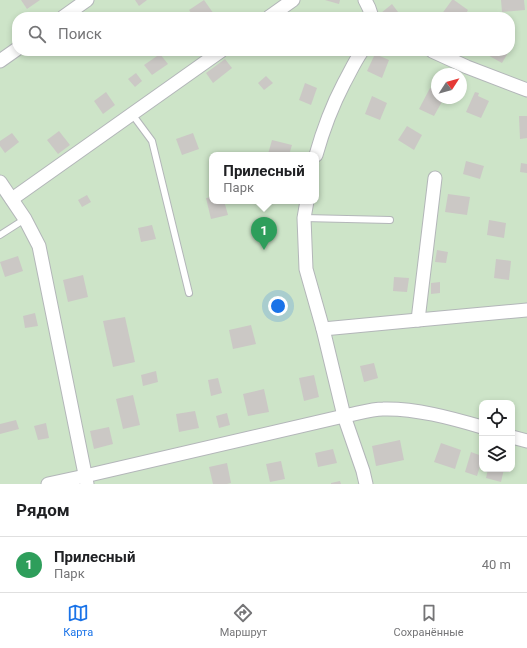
<!DOCTYPE html>
<html lang="ru">
<head>
<meta charset="utf-8">
<style>
  :root { --surface:#fff; --page:#f6f6f6; --text:#202124; --muted:#757577; --line:#e0e0e0; --accent:#1a73e8 }
  body { margin:0; font-family:Roboto,sans-serif; background:var(--page); color:var(--text) }
  .controls { position:absolute; right:12px; bottom:12px; display:grid; overflow:hidden; border-radius:8px; box-shadow:0 2px 6px #0003 }
  .controls button { width:36px; height:36px; display:grid; place-items:center; padding:0; border:0; border-bottom:1px solid var(--line); background:var(--surface); color:var(--text); font:20px sans-serif }
  .compass { position:absolute; left:431px; top:68px; width:36px; height:36px; border-radius:50%; background:var(--surface); box-shadow:0 2px 6px #0003; rotate:54deg }
  .you { position:absolute; left:278px; top:306px; width:14px; height:14px; margin:-10px; border:3px solid #fff; border-radius:50%; background:#1a73e8; box-shadow:0 0 0 6px #1a73e833 }
  .badge { display:grid; place-items:center; width:26px; height:26px; border-radius:50%; background:var(--accent); color:#fff; font-size:13px; font-weight:700 }
  .pin { position:absolute; translate:-50% -33px; filter:drop-shadow(0 1px 2px #0008) }
  .pin::after { content:''; position:absolute; top:21px; width:14px; height:12px; background:inherit; clip-path:polygon(0 0,100% 0,50% 100%) }
  .popup { position:absolute; left:209px; top:152px; width:110px; height:52px; box-sizing:border-box; display:grid; place-content:center; border-radius:8px; background:var(--surface); filter:drop-shadow(0 1px 3px #0005); font-size:13px; white-space:nowrap; color:var(--muted) }
  .popup b { font-size:15px; color:var(--text) }
  .popup::after { content:''; position:absolute; left:50%; top:100%; margin-left:-8px; border:8px solid transparent; border-top-color:var(--surface) }
  .list { margin:0; padding:0; list-style:none }
  h2 { display:flex; justify-content:space-between; align-items:center; height:52px; margin:0; padding:0 16px; font-size:17px }
  h2 small { font-size:13px; font-weight:400; color:var(--muted) }
  .list li { display:grid; grid-template-columns:26px 1fr auto; gap:12px; align-items:center; box-sizing:border-box; height:56px; padding:0 16px; border-top:1px solid var(--line) }
  .list b { display:block; font-size:15px; white-space:nowrap }
  .list p { margin:0; font-size:13px; white-space:nowrap; color:var(--muted) }
  .list em { font-size:13px; font-style:normal; color:var(--muted) }
  .icon { flex:none; width:22px; height:22px; fill:none; stroke:currentColor; stroke-width:2; stroke-linecap:round; stroke-linejoin:round }
  .map { position:relative; flex:none; width:527px; height:484px; overflow:hidden }
  .search { position:absolute; background:var(--surface); box-shadow:0 2px 6px #0003; left:12px; right:12px; top:12px; height:44px; display:flex; align-items:center; gap:10px; box-sizing:border-box; padding:0 14px; border-radius:16px; color:var(--muted); font-size:15px }
  .sheet { height:108px; background:var(--surface) }
  nav { display:flex; justify-content:space-around; align-items:center; box-sizing:border-box; height:56px; border-top:1px solid var(--line); background:var(--surface); font-size:11px; color:var(--muted) }
  nav a { display:grid; justify-items:center; gap:2px }
  nav .on { color:var(--accent) }
  .map>svg:first-child { display:block }
  .green { fill:#cde4c8; fill-rule:evenodd }
  .building { fill:#cbc8c5 }
  .lines { fill:none; stroke-linecap:round; stroke-linejoin:round }
  .lane-casing { stroke:#b3b6b9; stroke-width:8 }
  .street-casing { stroke:#b3b6b9; stroke-width:15 }
  .lane { stroke:#fff; stroke-width:6 }
  .street { stroke:#fff; stroke-width:13 }
</style>
</head>
<body>
<div class="map">
<svg width="527" height="484" viewBox="0 0 527 484">
  <rect width="100%" height="100%" fill="#f0ede8"/>
  <path class="green" d="M0,0H527V484H0ZM17,17H510V51H17ZM437,74H461V98H437ZM212,155H316V201H212ZM482,403H512V469H482Z"/>
  <g class="building">
    <path d="M21,0H40L27,9Z"/>
    <path d="M135,0H147L139,6Z"/>
    <path d="M204,0L216,17H194L189,10Z"/>
    <path d="M325,0H340L339,4Z"/>
    <path d="M452,0H454L468,10L464,17H444L441,15Z"/>
    <path d="M501,0H524L525,10L502,12Z"/>
    <path d="M392,4L398,12L392,17H384L381,13Z"/>
    <path d="M319,51H330L326,56Z"/>
    <path d="M485,51H509L502,63L484,53Z"/>
    <path d="M160,54L168,64L152,75L144,65Z"/>
    <path d="M375,54L389,60L382,78L367,71Z"/>
    <path d="M225,59L232,68L213,83L206,73Z"/>
    <path d="M136,73L142,81L135,87L128,79Z"/>
    <path d="M266,76L273,83L264,90L258,83Z"/>
    <path d="M305,83L317,88L311,105L299,100Z"/>
    <path d="M430,88L437,92V98H444L434,116L419,109Z"/>
    <path d="M106,92L115,105L103,114L94,101Z"/>
    <path d="M475,92L479,93L478,96L489,101L481,118L466,112Z"/>
    <path d="M372,96L387,103L380,120L365,114Z"/>
    <path d="M519,116H527V138L520,139Z"/>
    <path d="M407,126L422,135L414,150L398,140Z"/>
    <path d="M59,131L70,145L58,154L47,140Z"/>
    <path d="M12,133L19,142L5,153L0,146V141Z"/>
    <path d="M193,133L199,149L182,155L176,139Z"/>
    <path d="M272,140L292,145L289,155H273L268,154Z"/>
    <path d="M466,161L484,166L480,179L463,174Z"/>
    <path d="M521,163L527,164V173L520,172Z"/>
    <path d="M448,194L470,197L467,215L445,212Z"/>
    <path d="M87,195L91,202L82,207L78,200Z"/>
    <path d="M212,197V201H224L228,215L211,219L206,198Z"/>
    <path d="M489,220L506,223L504,238L487,235Z"/>
    <path d="M152,225L156,239L141,242L138,228Z"/>
    <path d="M437,250L448,252L446,263L435,262Z"/>
    <path d="M18,256L23,271L5,277L0,262Z"/>
    <path d="M496,259L511,261L509,280L494,278Z"/>
    <path d="M83,275L88,297L68,302L63,280Z"/>
    <path d="M394,277L409,278L407,292L393,291Z"/>
    <path d="M440,282V293L431,294V283Z"/>
    <path d="M35,313L38,326L25,328L23,316Z"/>
    <path d="M125,317L135,362L113,367L103,321Z"/>
    <path d="M251,325L256,344L233,349L229,330Z"/>
    <path d="M374,363L378,378L364,382L360,366Z"/>
    <path d="M156,371L158,382L143,386L141,375Z"/>
    <path d="M314,375L319,397L304,401L299,378Z"/>
    <path d="M218,378L222,393L211,396L208,380Z"/>
    <path d="M264,389L269,412L248,416L243,394Z"/>
    <path d="M133,395L140,425L123,429L116,399Z"/>
    <path d="M195,411L199,428L179,432L176,414Z"/>
    <path d="M227,413L230,425L219,428L216,416Z"/>
    <path d="M16,420L19,429L0,434V424Z"/>
    <path d="M46,423L49,438L38,440L34,426Z"/>
    <path d="M109,427L113,444L94,449L90,431Z"/>
    <path d="M400,440L404,460L376,466L372,446Z"/>
    <path d="M441,443L461,450L455,469L434,462Z"/>
    <path d="M333,449L337,463L318,467L315,453Z"/>
    <path d="M471,452L482,456V460L477,476L465,472Z"/>
    <path d="M281,461L285,479L270,482L266,464Z"/>
    <path d="M227,463L231,483L227,484H213L209,467Z"/>
    <path d="M488,469H504L501,482L486,478Z"/>
    <path d="M340,481L341,484H331V483Z"/>
  </g>
  <g class="lines">
    <g class="lane-casing">
      <g id="lane">
        <path d="M132,114L152,141L189,293"/>
        <path d="M304,218L390,220"/>
        <path d="M0,235L25,219"/>
      </g>
    </g>
    <g class="street-casing">
      <g id="street">
        <path d="M365,0L369,8L372,17"/>
        <path d="M63,17L87,0"/>
        <path d="M269,17L293,0"/>
        <path d="M432,51L467,67L527,90"/>
        <path d="M0,61L17,49"/>
        <path d="M316,155C323,130 332,106 344,83C350,72 355,61 362,51"/>
        <path d="M0,182L25,219L39,246L87,484"/>
        <path d="M12,199L221,51"/>
        <path d="M307,201L304,218L306,269L323,329L344,416L363,471L366,484"/>
        <path d="M418,320L435,178"/>
        <path d="M323,329L418,320L527,310"/>
        <path d="M512,437L527,441"/>
        <path d="M48,484L85,476L344,416C356,414 371,409 383,409C415,408 451,418 482,427"/>
      </g>
    </g>
    <use href="#lane" class="lane"/>
    <use href="#street" class="street"/>
  </g>
</svg>
<div class="controls">
<button><svg class="icon" aria-label="locate" viewBox="0 0 24 24"><circle cx="12" cy="12" r="6"/><path d="M12 2v4M12 18v4M2 12h4M18 12h4"/></svg></button>
<button><svg class="icon" aria-label="layers" viewBox="0 0 24 24"><path d="M12 4l9 5-9 5-9-5zM3 14l9 5 9-5"/></svg></button>
</div>
<svg class="compass" viewBox="-18 -18 36 36"><path d="M0-13l5 13h-10z" fill="#e53935"/><path d="M0 13l5-13h-10z" fill="#757577"/></svg>
<div class="you"></div>
<div class="pin badge" style="left:264px;top:250px;background:#2e9e5b">1</div>
<div class="popup"><b>Прилесный</b>Парк</div>
<div class="search"><svg class="icon" aria-label="search" viewBox="0 0 24 24"><circle cx="10" cy="10" r="6"/><path d="M15 15l6 6"/></svg>Поиск</div>
</div>
<section class="sheet">
<h2>Рядом<small></small></h2>
<ul class="list">
<li><span class="badge" style="background:#2e9e5b">1</span><div><b>Прилесный</b><p>Парк</p></div><em>40 m</em></li>
</ul>
</section>
<nav>
<a class="on"><svg class="icon" aria-label="map" viewBox="0 0 24 24"><path d="M3 6l6-2 6 2 6-2v14l-6 2-6-2-6 2zM9 4v14M15 6v14"/></svg>Карта</a>
<a><svg class="icon" aria-label="directions" viewBox="0 0 24 24"><path d="M12 3l9 9-9 9-9-9zM9 14v-3h6M13 9l2 2-2 2"/></svg>Маршрут</a>
<a><svg class="icon" aria-label="saved" viewBox="0 0 24 24"><path d="M7 4h10v16l-5-4-5 4z"/></svg>Сохранённые</a>
</nav>
</body>
</html>
